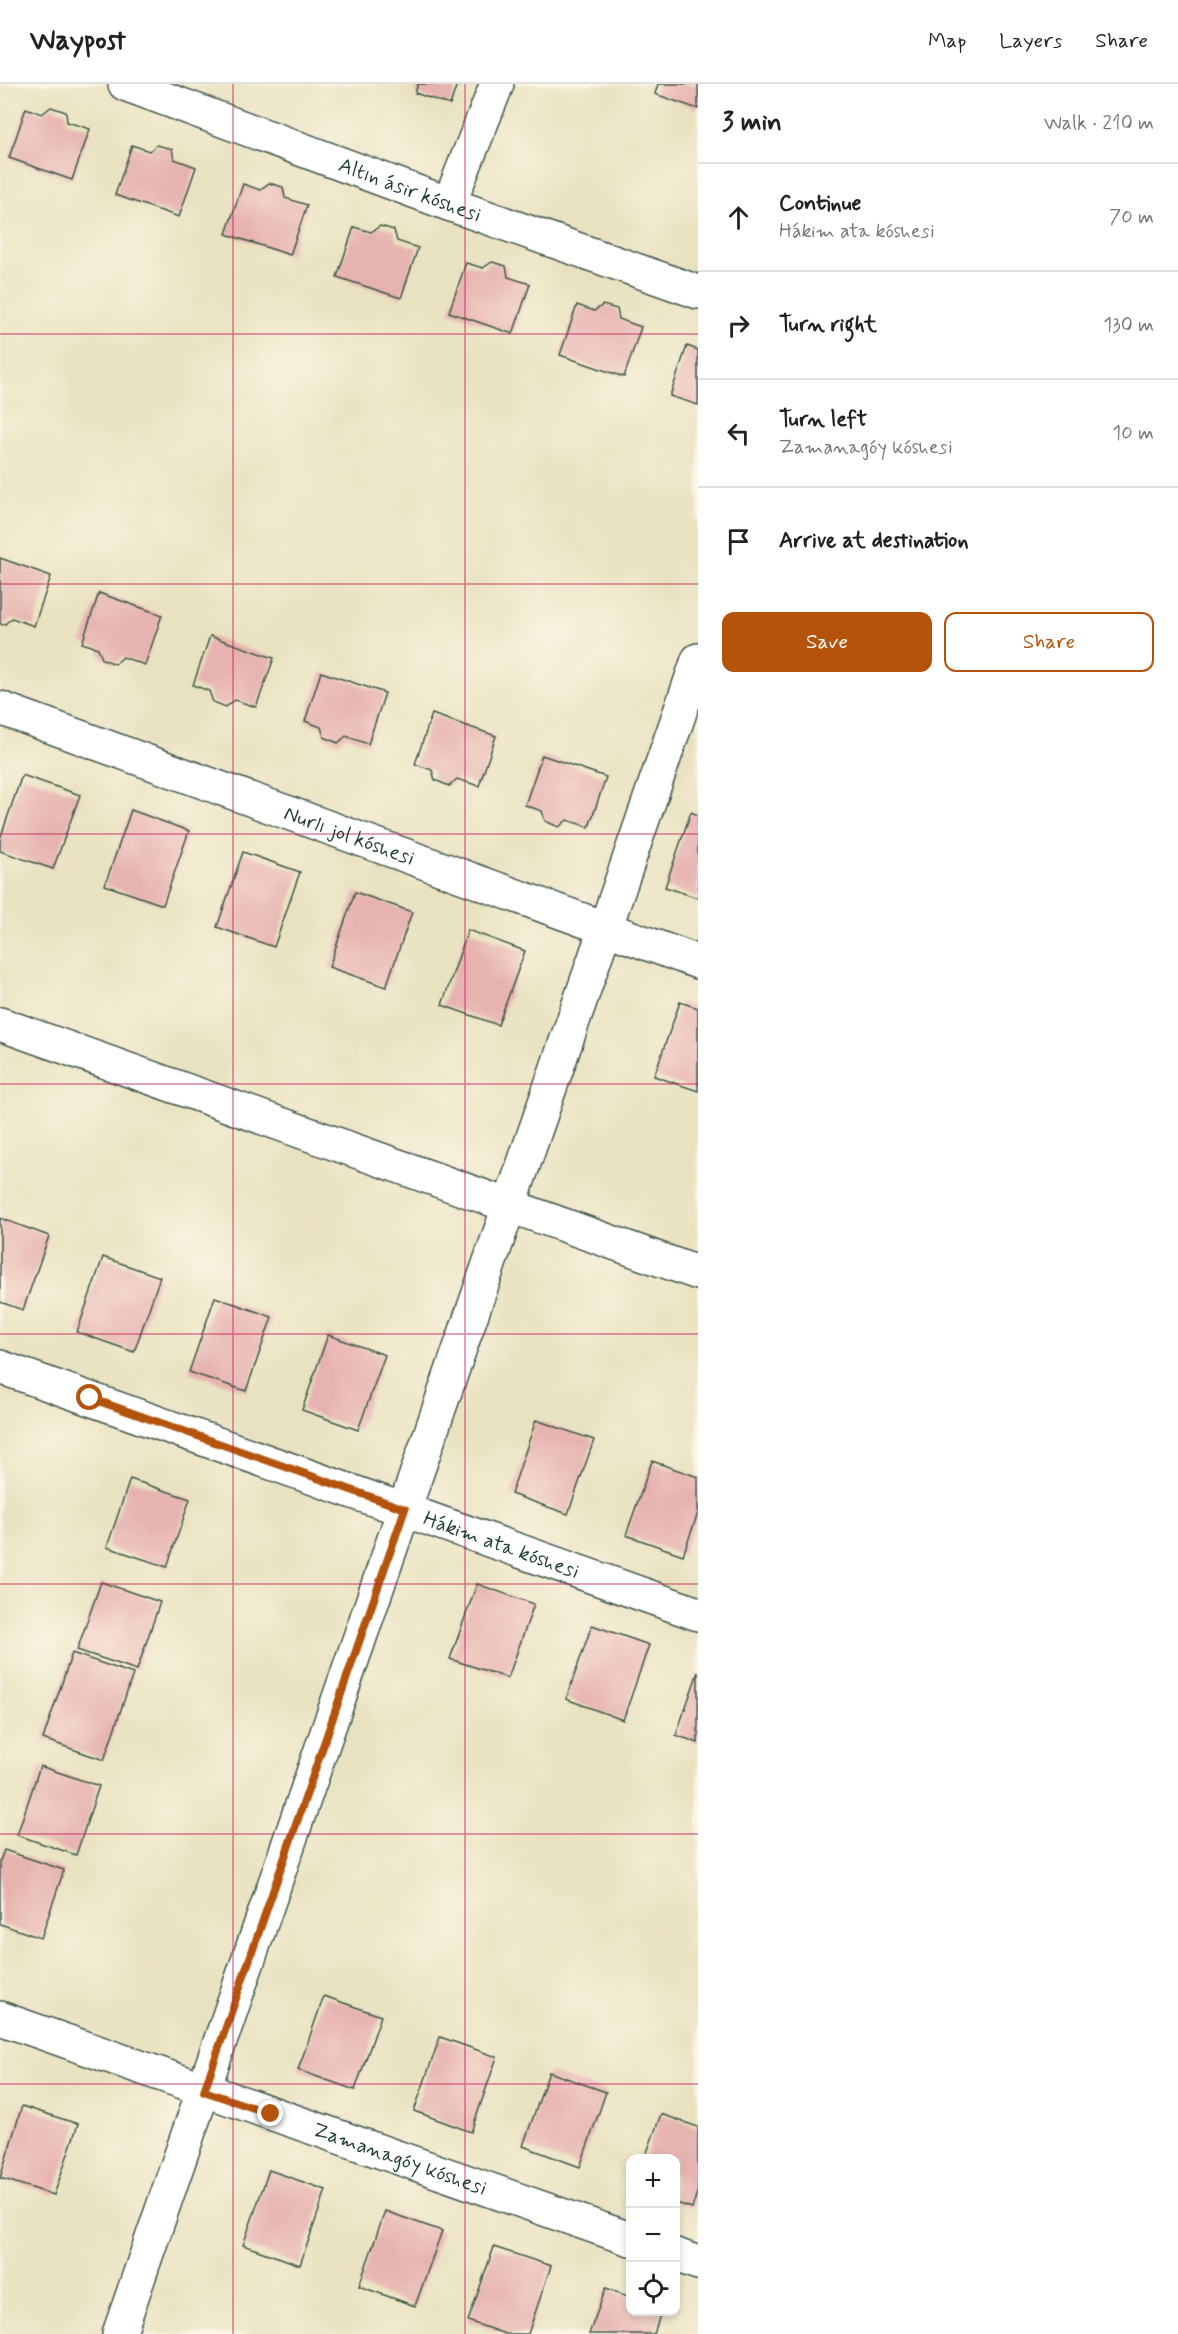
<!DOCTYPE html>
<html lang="en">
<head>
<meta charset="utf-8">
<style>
  :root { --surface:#fff; --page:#f2f2f2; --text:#222; --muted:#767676; --line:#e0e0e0; --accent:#b45309 }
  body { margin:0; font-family:Mynerve,sans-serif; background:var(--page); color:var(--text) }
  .controls { position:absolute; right:18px; bottom:18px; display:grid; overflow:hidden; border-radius:12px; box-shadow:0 3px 9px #0003 }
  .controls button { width:54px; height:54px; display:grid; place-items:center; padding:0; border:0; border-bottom:2px solid var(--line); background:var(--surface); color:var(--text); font:30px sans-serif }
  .stop { position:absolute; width:18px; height:18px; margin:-14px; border:4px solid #b45309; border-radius:50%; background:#fff }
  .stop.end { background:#b45309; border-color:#fff; box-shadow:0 2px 6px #0008 }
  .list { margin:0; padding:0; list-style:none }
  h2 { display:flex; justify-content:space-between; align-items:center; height:78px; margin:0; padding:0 24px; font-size:26px }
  h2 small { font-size:20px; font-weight:400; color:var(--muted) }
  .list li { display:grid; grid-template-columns:39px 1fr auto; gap:18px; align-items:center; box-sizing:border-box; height:108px; padding:0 24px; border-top:2px solid var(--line) }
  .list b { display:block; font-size:22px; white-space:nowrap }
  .list p { margin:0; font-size:20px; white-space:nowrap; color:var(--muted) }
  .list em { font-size:20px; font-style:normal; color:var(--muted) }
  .actions { display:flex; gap:12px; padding:18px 24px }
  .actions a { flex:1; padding:14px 0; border:2px solid var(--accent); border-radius:12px; text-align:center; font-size:21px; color:var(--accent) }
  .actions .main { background:var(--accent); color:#fff }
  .icon { flex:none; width:33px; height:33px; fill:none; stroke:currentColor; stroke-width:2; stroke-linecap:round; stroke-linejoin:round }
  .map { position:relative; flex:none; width:698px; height:2250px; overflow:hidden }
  header { display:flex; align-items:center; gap:36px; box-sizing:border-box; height:84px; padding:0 30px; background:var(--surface); border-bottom:2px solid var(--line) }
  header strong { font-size:28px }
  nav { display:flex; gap:33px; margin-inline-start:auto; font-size:21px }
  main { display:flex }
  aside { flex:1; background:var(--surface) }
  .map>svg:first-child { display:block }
  .building { fill:#e7b3b0 }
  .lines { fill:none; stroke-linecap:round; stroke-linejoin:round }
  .minor-casing { stroke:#3d5649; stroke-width:36 }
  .minor { stroke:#fff; stroke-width:33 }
  .route { stroke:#b45309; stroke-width:8 }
  .grid { fill:none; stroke:#c2185b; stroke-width:1.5; stroke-opacity:0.55 }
  .labels { text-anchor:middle; stroke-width:6; stroke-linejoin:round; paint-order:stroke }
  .street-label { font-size:21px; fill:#1f3d34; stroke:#fcf5e5 }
</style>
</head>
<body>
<header>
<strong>Waypost</strong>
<nav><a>Map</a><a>Layers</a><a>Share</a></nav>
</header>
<main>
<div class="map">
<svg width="698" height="2250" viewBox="0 0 698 2250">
  <rect width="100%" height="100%" fill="#fcf5e5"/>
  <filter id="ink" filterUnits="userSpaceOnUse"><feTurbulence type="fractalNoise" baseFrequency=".0167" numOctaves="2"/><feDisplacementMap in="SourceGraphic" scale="12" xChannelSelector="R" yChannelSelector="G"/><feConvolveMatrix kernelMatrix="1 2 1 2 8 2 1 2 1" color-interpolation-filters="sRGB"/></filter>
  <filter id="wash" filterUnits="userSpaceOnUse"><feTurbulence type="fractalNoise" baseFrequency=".008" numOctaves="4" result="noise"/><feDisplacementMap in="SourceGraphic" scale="24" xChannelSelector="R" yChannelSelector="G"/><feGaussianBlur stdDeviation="1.35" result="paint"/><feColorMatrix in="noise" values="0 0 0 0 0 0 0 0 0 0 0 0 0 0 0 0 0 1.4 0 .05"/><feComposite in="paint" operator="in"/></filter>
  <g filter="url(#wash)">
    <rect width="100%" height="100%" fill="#e9e2c0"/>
    <g id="blocks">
      <g class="building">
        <path d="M418,0H457L450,21L415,9Z"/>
        <path d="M658,0H698V25L655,10Z"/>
        <path d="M51,23L66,28L67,38L90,45L72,96L9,74L26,24L42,30Z"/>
        <path d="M132,61L149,67L157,61L172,65L174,75L196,83L179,133L115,111Z"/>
        <path d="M269,99L283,103L285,114L307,121L290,171L226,150L243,100L260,106Z"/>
        <path d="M380,142L394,146L397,157L418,164L401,214L337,193L354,143L371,148Z"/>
        <path d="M492,178L506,182L508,193L530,200L513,250L449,228L466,179L483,184Z"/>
        <path d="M577,221L594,227L603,221L617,225L619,235L641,243L624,293L560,271Z"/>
        <path d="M687,262L698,266V321L670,312Z"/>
        <path d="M0,474L51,492L34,542L12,534L4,541L0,540Z"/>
        <path d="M99,509L162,531L145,581L123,573L115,580L102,575L98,564L82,559Z"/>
        <path d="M210,552L274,574L256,623L235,616L226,623L213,618L209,607L193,601Z"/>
        <path d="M321,588L385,609L368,660L346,652L338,659L324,653L321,643L305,637Z"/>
        <path d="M432,630L496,652L479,702L457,695L449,702L435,696L432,686L415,680Z"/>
        <path d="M542,671L606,693L589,743L567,736L559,743L545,737L542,727L525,721Z"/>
        <path d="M22,691L80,711L53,785L0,767V755Z"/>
        <path d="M131,726L189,747L163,821L105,801Z"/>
        <path d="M691,728L698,731V814L665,803Z"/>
        <path d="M243,768L300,788L274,863L217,843Z"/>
        <path d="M355,808L412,828L386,903L329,883Z"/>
        <path d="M468,846L525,867L498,941L442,921Z"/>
        <path d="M680,918L698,924V1007L654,992Z"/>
        <path d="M0,1134L49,1152L23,1226L0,1218Z"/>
        <path d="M103,1173L160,1193L134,1268L77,1248Z"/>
        <path d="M215,1213L272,1233L246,1307L189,1288Z"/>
        <path d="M328,1251L385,1271L358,1346L302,1326Z"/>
        <path d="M536,1336L594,1356L568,1430L511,1410Z"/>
        <path d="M652,1377L698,1393V1429L683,1471L626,1451Z"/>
        <path d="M130,1395L190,1415L167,1483L107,1463Z"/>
        <path d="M101,1498L160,1518L137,1586L77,1566Z"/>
        <path d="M477,1500L534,1520L508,1594L450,1575Z"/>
        <path d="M592,1541L649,1561L623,1636L566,1615Z"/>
        <path d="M72,1569L133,1590L104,1676L43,1655Z"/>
        <path d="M698,1588V1659L676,1651Z"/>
        <path d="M40,1682L99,1702L76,1771L17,1751Z"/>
        <path d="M4,1766L64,1786L41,1854L0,1840V1777Z"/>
        <path d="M324,1912L381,1932L355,2006L298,1986Z"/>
        <path d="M440,1953L497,1973L471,2048L414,2027Z"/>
        <path d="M549,1988L606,2008L580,2083L523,2062Z"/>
        <path d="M22,2022L78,2040L54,2111L0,2094Z"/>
        <path d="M661,2030L698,2043V2106L692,2124L676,2119V2074H645Z"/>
        <path d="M269,2086L326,2106L300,2181L243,2161Z"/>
        <path d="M385,2127L442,2147L415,2222L359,2202Z"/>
        <path d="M494,2163L551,2182L528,2250H505L468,2237Z"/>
        <path d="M606,2204L630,2213V2228H661L654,2250H589Z"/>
      </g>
    </g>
  </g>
  <g filter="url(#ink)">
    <use href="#blocks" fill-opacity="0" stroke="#3d5649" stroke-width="1.5"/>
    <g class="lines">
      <g class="minor-casing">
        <g id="minor">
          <path id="s1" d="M125,0L449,120L698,208"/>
          <path d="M449,120L497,0"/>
          <path id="s2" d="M0,624L698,878"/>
          <path d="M0,940L698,1189"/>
          <path id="s3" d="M0,1283L698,1530"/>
          <path id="s4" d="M0,1934L630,2155"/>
          <path d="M676,2171L698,2179"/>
          <path d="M119,2250L698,576"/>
        </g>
      </g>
      <use href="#minor" class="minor"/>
    </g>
  </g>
  <g class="lines" filter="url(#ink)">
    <path class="route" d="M90,1314L405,1425L204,2007L271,2030"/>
  </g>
  <path class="grid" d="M233,0V2250M465,0V2250M0,250H698M0,500H698M0,750H698M0,1000H698M0,1250H698M0,1500H698M0,1750H698M0,2000H698"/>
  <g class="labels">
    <g class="street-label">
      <text dy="7" stroke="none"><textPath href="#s1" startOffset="304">Altın ásir kóshesi</textPath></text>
      <text dy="7" stroke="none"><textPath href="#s2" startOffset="372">Nurlı jol kóshesi</textPath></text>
      <text dy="7" stroke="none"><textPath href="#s3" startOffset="532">Hákim ata kóshesi</textPath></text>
      <text dy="7" stroke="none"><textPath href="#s4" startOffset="424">Zamanagóy kóshesi</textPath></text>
    </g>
  </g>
</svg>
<div class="controls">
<button>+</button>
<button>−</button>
<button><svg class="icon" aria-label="locate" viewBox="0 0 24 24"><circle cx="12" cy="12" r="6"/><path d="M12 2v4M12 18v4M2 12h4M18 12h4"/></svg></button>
</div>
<div class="stop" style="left:90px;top:1314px"></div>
<div class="stop end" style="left:271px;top:2030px"></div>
</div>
<aside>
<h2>3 min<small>Walk · 210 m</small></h2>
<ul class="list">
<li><svg class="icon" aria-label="ahead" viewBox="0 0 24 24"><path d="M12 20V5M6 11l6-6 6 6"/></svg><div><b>Continue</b><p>Hákim ata kóshesi</p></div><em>70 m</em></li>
<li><svg class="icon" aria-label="right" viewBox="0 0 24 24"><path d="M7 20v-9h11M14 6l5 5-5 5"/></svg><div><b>Turn right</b></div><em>130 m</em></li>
<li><svg class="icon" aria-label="left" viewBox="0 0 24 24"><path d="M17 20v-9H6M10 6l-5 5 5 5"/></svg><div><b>Turn left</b><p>Zamanagóy kóshesi</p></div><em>10 m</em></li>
<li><svg class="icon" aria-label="arrive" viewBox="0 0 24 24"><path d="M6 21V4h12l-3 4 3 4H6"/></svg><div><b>Arrive at destination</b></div></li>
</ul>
<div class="actions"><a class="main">Save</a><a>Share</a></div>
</aside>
</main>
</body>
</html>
